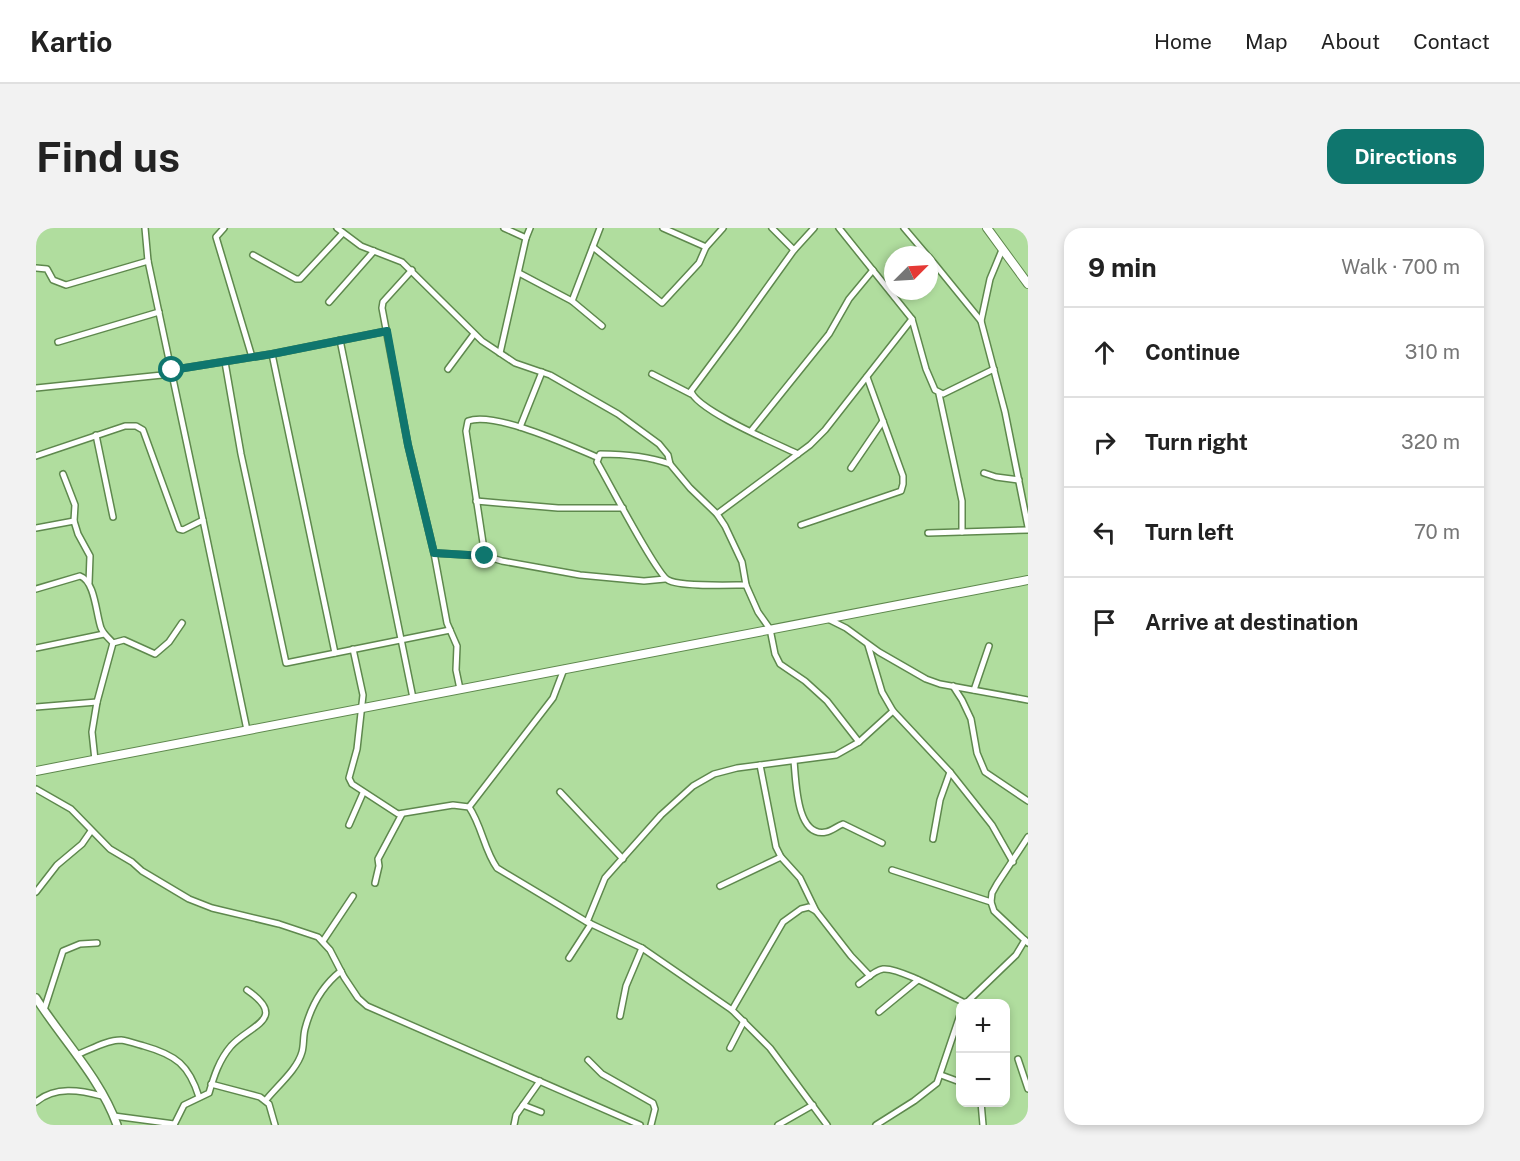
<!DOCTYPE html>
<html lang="en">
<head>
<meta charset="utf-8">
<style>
  :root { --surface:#fff; --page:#f2f2f2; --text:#222; --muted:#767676; --line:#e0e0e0; --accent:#0f766e }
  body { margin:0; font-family:"Public Sans",sans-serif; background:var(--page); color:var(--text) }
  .controls { position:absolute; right:18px; bottom:18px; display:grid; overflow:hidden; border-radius:12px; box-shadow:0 3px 9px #0003 }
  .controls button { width:54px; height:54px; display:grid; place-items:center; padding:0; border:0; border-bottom:2px solid var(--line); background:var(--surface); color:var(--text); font:30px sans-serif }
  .compass { position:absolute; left:848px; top:18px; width:54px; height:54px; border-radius:50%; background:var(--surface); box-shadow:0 3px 9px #0003; rotate:66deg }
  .stop { position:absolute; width:18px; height:18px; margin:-14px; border:4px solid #0f766e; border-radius:50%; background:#fff }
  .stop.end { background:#0f766e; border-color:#fff; box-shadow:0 2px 6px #0008 }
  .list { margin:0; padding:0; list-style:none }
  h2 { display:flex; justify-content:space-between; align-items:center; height:78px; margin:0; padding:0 24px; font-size:26px }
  h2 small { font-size:20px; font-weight:400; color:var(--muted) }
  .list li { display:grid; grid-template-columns:39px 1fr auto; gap:18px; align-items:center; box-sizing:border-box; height:90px; padding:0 24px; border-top:2px solid var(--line) }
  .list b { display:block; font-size:22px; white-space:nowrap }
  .list em { font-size:20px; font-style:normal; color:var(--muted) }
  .icon { flex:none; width:33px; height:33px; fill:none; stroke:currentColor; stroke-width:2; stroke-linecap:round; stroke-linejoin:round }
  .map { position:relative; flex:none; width:992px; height:897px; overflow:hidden; border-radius:18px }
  header { display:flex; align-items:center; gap:36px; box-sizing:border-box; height:84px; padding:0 30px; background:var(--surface); border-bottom:2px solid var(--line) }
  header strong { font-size:28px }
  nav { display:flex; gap:33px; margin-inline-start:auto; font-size:21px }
  .intro { display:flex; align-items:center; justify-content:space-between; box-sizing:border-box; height:144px; padding:0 36px }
  h1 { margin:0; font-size:42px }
  .button { padding:15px 27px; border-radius:18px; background:var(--accent); color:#fff; font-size:21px; font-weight:700 }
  main { display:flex; gap:36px; padding:0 36px }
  aside { flex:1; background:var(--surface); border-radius:18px; box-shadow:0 3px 9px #0003 }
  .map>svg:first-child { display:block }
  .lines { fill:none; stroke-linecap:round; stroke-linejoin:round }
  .minor-casing { stroke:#5e884d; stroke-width:8 }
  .tertiary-casing { stroke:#5e884d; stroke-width:10 }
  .secondary-casing { stroke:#5e884d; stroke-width:10 }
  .minor { stroke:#fff; stroke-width:5 }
  .tertiary { stroke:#fff; stroke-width:7 }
  .secondary { stroke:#fff; stroke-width:8 }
  .route { stroke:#0f766e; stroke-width:8 }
</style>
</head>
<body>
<header>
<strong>Kartio</strong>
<nav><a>Home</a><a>Map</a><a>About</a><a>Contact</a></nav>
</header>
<div class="intro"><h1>Find us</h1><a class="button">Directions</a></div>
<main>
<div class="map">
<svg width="992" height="897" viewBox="0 0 992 897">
  <rect width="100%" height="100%" fill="#b0dd9e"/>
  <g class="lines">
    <g class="minor-casing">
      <g id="minor">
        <path d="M109,0L112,33L167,292"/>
        <path d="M188,0L180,9L216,129"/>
        <path d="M301,0L325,18L366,34L446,113L479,135L514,147L582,186L623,216L632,227L634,236L654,260L681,286"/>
        <path d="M468,0L490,10"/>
        <path d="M564,0L536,73L566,98"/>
        <path d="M627,0L670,19L687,0"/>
        <path d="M736,0L758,22"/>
        <path d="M803,0L876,91L890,141L899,162L907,166L958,141"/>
        <path d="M868,0L891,27"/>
        <path d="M557,19L626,75L663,35L670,19"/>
        <path d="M966,22L954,51L945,93L969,184L992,299"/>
        <path d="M217,27L260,51H264L307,5"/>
        <path d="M893,29L945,93"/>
        <path d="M0,40L11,41L17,52L30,57L112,33"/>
        <path d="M376,42L347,74L346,80L372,217L398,325L411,395L421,418L420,442L424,461"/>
        <path d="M483,45L536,73"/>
        <path d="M293,74L338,23"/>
        <path d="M304,112L377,470"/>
        <path d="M22,114L123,84"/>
        <path d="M464,125L490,10L494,0"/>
        <path d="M236,126L299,425"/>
        <path d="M189,134L205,226L250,435L414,402"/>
        <path d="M412,141L438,106"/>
        <path d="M136,142L236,126L351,103"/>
        <path d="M616,146L655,166"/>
        <path d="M0,160L136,146"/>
        <path d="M903,166L926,273V304"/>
        <path d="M484,199L506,144"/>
        <path d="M715,203L793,106L813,71L837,42"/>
        <path d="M60,207L77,289"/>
        <path d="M762,226C741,216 660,182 655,163L702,100L758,22L778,0"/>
        <path d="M0,228L89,198H100L107,202L143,301L147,302L167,292L211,502"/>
        <path d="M634,236C611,228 589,226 564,226L561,234C571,251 621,347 632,352C644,359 694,357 710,357"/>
        <path d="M815,240L847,193"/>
        <path d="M948,245L960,249L983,252"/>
        <path d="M27,246L39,277L38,293L42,306L54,328L53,355"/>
        <path d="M440,273L522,280H587"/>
        <path d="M765,297L865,263L867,256V248L831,149"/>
        <path d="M0,300L38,293"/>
        <path d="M892,305L992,302"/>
        <path d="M398,325L449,328L466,333L544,347L608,353L629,351"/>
        <path d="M449,328L430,203L432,193C459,183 534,218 561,229"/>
        <path d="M0,361L44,348C59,353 60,386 65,400C68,407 73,410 77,415L61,474L56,504L59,532"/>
        <path d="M792,391L810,400L843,424L890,451L904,456L992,472"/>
        <path d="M77,415L88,412L119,426L133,414L146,395"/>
        <path d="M832,417L846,464L857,483L914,544L956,597L977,634"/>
        <path d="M0,420L68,406"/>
        <path d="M317,421L327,467L321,521L313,550L316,556L362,586L417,577L433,579C446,598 448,622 461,640L551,694L606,720L696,782L734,820L791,897"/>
        <path d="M917,458L926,472L935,491L941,525L949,544L992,573"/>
        <path d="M938,462L953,418"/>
        <path d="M0,479L61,474"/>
        <path d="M823,514L791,473L769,453L744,436L739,426L734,401L722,384L710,357L706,334L689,298L681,286L774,217L789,202L876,91"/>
        <path d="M758,533C760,552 760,610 790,604C796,603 801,598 807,596L846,615"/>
        <path d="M724,537L740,619L745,629L764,650L780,683"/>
        <path d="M0,561L35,581L74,621L96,634L106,643L153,671L176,680L243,696L282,709L294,722L308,749L322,770L331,778L604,897"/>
        <path d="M524,564L587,631"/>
        <path d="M433,579L517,470L528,441"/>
        <path d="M313,597L327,565"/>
        <path d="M992,609L961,656L956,665L955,674L958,683L992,715"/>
        <path d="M897,611L904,572L914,544"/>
        <path d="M856,642L955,674"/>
        <path d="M339,655L343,638L342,631L366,586"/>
        <path d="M684,658L745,629"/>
        <path d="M0,664L21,637L46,616L55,603"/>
        <path d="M551,694L569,650L625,587L657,558L678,546L701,540L800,527L823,514L857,483"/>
        <path d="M287,713L317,668"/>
        <path d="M533,730L555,696"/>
        <path d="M823,756C830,751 839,742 847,741C863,739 912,767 929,775"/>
        <path d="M929,776L980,727L989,712"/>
        <path d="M8,782L27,723L44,716L61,715"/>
        <path d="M696,782L747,694L765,681L773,679L780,683L815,728L834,748"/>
        <path d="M843,784L882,752"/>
        <path d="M584,788L590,758L606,720"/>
        <path d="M694,820L708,793"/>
        <path d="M40,827C54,822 70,812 85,812C92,813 101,816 108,818C140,827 153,837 163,869"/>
        <path d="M982,831L992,861"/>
        <path d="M552,832L566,846L617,875L619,881L615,897"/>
        <path d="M905,847L924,854"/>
        <path d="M175,856L224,869L233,876L239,897"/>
        <path d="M230,872C241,858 261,842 266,824C268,817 267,809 269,801C275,778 286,758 305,743"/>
        <path d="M0,874C19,858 44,862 66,868"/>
        <path d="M945,874L947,897"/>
        <path d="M487,877L505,884"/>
        <path d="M78,888L138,896"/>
        <path d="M138,897L148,877L173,865C178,848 183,832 195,818C214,797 253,791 211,762"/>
        <path d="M478,897L480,887L504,853"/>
        <path d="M742,897L777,877"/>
        <path d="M840,897L878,873L901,855L924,787"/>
      </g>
    </g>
    <g class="tertiary-casing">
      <path id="tertiary" d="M0,770C26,811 65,851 81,897"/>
    </g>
    <g class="secondary-casing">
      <g id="secondary">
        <path d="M951,0L992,56"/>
        <path d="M0,543L992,352"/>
      </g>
    </g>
    <use href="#minor" class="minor"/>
    <use href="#tertiary" class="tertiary"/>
    <use href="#secondary" class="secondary"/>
  </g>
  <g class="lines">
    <path class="route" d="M136,142L236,126L351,103L372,217L398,325L449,328"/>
  </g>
</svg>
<div class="controls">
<button>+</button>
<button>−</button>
</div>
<svg class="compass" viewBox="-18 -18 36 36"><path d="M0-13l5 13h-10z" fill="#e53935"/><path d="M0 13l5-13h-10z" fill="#767676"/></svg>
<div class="stop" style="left:136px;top:142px"></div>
<div class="stop end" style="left:449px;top:328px"></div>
</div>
<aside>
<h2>9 min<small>Walk · 700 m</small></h2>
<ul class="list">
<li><svg class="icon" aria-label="ahead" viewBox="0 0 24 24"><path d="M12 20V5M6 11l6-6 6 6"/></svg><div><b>Continue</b></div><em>310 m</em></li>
<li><svg class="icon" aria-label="right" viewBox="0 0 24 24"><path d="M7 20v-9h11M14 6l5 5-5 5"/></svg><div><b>Turn right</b></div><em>320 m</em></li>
<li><svg class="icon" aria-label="left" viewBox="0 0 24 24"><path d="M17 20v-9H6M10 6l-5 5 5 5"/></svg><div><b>Turn left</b></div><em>70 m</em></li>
<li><svg class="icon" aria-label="arrive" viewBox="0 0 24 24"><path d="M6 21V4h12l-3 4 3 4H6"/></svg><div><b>Arrive at destination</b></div></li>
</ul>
</aside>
</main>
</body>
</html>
